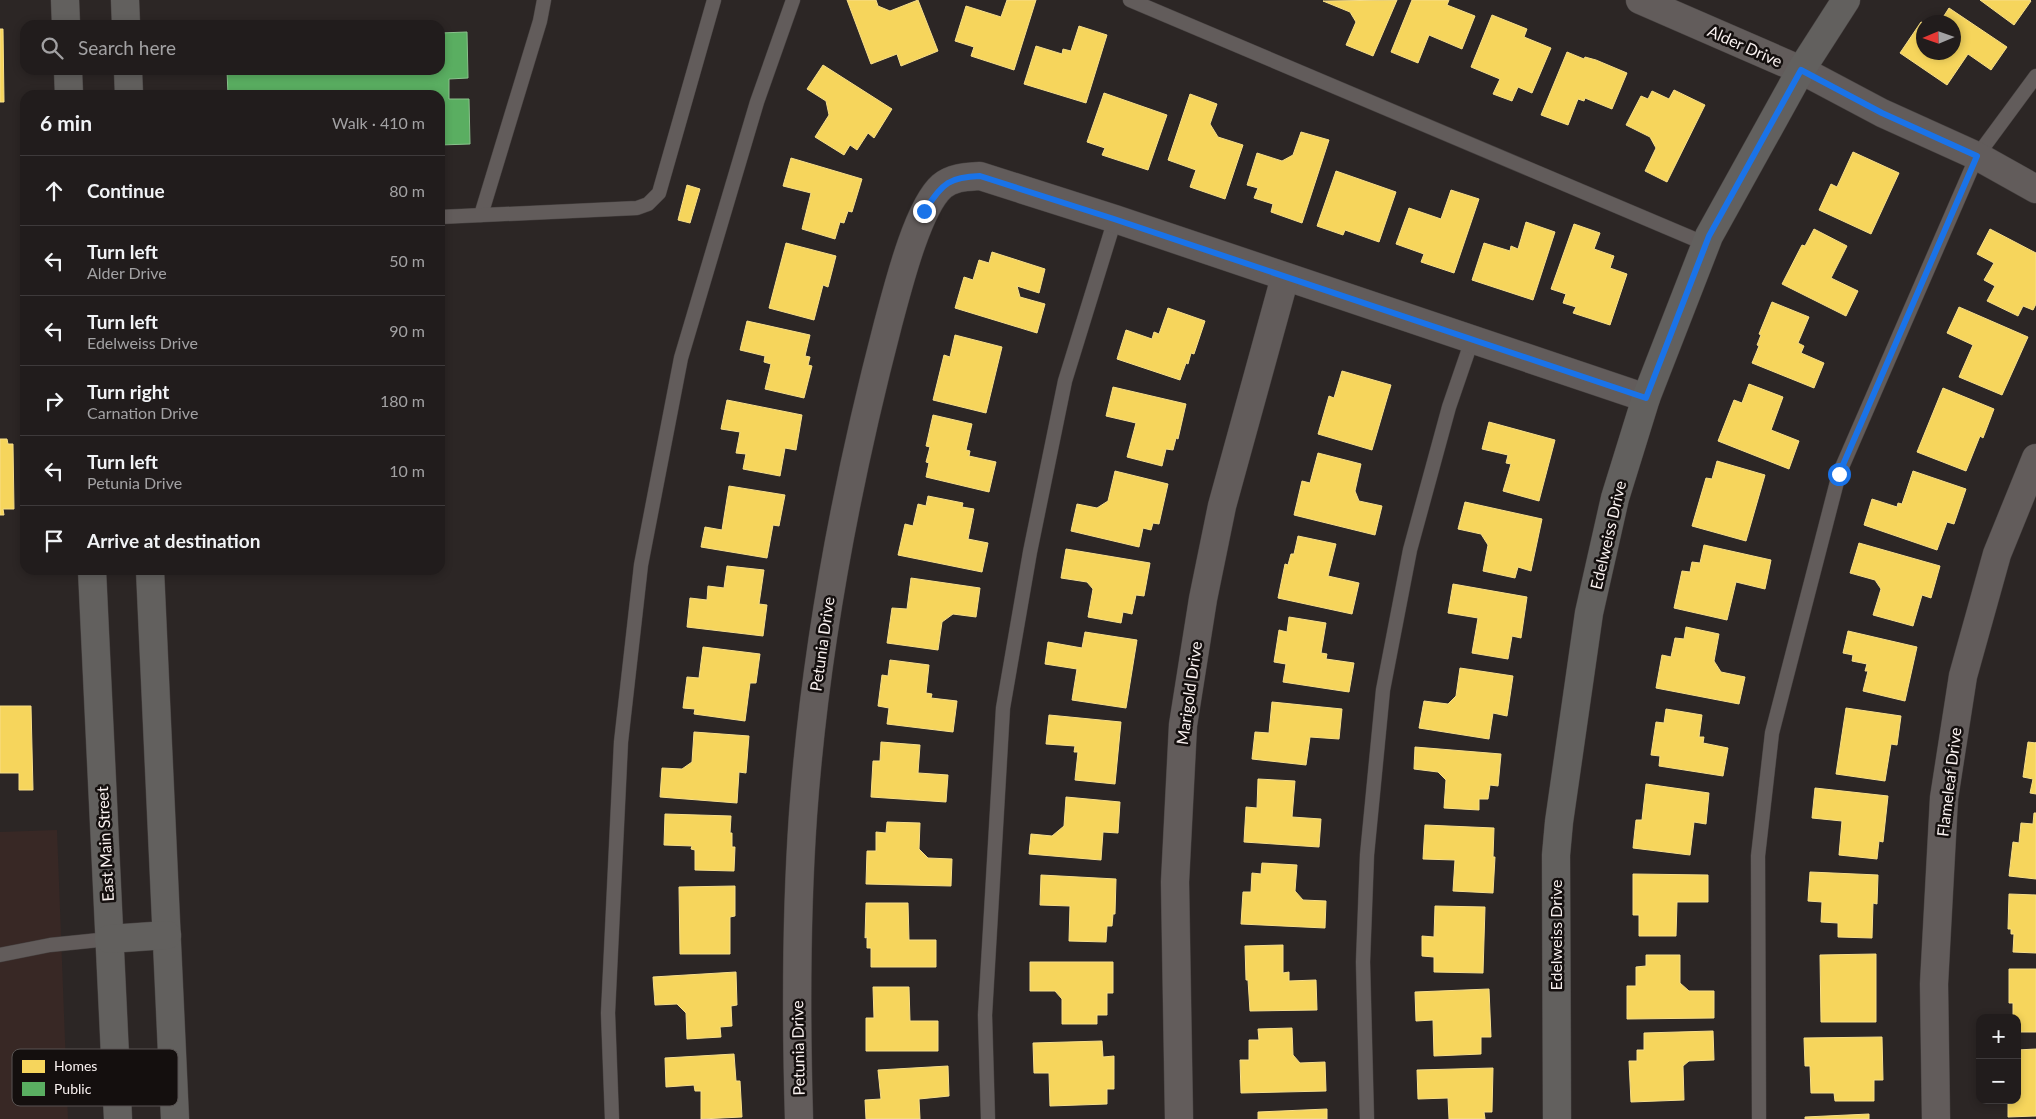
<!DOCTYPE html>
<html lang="en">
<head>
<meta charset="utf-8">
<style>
  :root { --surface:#211c1c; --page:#292525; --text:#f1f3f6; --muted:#a2a1a3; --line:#3e3a3b }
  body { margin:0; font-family:Lato,sans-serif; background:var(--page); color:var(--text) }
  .controls { position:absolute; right:15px; bottom:15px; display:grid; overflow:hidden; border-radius:10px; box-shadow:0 2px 8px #0003 }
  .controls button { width:45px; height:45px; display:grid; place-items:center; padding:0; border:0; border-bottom:1px solid var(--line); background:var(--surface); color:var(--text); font:25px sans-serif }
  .compass { position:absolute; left:1916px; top:15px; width:45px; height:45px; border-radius:50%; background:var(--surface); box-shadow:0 2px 8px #0003; rotate:268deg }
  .stop { position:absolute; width:15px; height:15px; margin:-11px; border:4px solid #1a73e8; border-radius:50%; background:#fff }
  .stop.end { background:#1a73e8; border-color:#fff; box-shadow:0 1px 5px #0008 }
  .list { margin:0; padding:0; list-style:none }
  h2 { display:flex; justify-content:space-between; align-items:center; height:65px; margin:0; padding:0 20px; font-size:21px }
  h2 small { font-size:16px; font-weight:400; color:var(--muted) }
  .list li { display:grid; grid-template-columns:32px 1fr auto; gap:15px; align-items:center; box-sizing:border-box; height:70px; padding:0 20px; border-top:1px solid var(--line) }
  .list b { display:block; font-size:19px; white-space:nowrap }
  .list p { margin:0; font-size:16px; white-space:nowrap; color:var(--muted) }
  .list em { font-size:16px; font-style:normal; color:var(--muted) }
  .icon { flex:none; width:28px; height:28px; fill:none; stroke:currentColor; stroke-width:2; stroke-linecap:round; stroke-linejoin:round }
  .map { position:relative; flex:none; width:2036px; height:1119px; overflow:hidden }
  .search { position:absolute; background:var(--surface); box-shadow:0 2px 8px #0003; left:20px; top:20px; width:425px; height:55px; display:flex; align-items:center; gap:12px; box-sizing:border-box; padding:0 18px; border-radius:15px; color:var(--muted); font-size:19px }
  .panel { position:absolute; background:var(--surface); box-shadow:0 2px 8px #0003; left:20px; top:90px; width:425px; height:485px; border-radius:15px }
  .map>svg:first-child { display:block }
  .built { fill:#382825 }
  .homes { fill:#f6d55c; stroke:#f7de89 }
  .public { fill:#5aae61; stroke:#8ac28c }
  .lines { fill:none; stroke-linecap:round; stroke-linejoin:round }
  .lane-casing { stroke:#464140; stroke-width:15 }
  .street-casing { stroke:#464140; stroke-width:29 }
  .secondary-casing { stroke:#464140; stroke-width:29 }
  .lane { stroke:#625c5b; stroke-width:14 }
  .street { stroke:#625c5b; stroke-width:28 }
  .secondary { stroke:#62605e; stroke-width:28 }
  .route { stroke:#1a73e8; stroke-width:6 }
  .labels { text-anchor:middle; stroke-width:5; stroke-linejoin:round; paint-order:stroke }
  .street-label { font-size:16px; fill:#faf2f1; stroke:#140f0e }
  .key { fill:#140f0e; stroke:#595352; stroke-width:1 }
  .key-label { font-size:14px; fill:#faf2f1 }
</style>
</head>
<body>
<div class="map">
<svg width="2036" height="1119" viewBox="0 0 2036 1119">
  <rect width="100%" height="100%" fill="#2c2625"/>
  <path class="built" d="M57,830L68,1119H0V832Z"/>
  <g class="homes">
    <path d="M847,0H876L878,6L890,11L918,0L938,51L901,66L897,54L871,64Z"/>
    <path d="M1007,0H1036L1014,70L971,56L974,47L955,41L966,6L1001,17Z"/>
    <path d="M1397,0L1373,56L1346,45L1356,22L1350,12L1323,1Z"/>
    <path d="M1412,0H1449L1447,5L1475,16L1462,49L1429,35L1418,63L1391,52Z"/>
    <path d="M1980,0H2030L2031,1L2014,25Z"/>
    <path d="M1949,8L2007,47L1991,70L1968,54L1947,85L1900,53L1921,22L1924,23V52H1954V22H1931L1934,18L1940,22Z"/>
    <path d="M1492,15L1527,29L1524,37L1551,48L1532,93L1518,87L1512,101L1493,94L1500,79L1471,67Z"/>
    <path d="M1079,26L1107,35L1086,103L1024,84L1036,46L1062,54L1063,49L1071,51Z"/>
    <path d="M0,29H3L4,102H0Z"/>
    <path d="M1567,52L1584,59L1585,57L1596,60L1627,73L1612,109L1585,98L1584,101L1578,99L1568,125L1541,115Z"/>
    <path d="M823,65L892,109L874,138L868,133L857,150L850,145L844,155L815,137L829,115L826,101L807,89Z"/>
    <path d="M1674,90L1705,105L1667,182L1645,171L1656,148L1650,137L1626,125L1641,96L1648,99L1652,91L1669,99Z"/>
    <path d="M1104,93L1167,115L1148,170L1102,155L1105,148L1087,142Z"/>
    <path d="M1190,94L1217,104L1210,124L1218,137L1243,145L1225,199L1190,187L1196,170L1168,160Z"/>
    <path d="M1301,132L1329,140L1302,223L1271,212L1273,204L1254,198L1258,188L1247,185L1257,153L1282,161L1293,155Z"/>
    <path d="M1853,152L1899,173L1871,234L1819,210L1831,184L1837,187Z"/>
    <path d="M791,158L862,179L852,212L848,211L844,223L840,222L835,239L802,229L811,193L783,186Z"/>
    <path d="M1336,171L1396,192L1379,242L1345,230L1343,235L1317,226Z"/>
    <path d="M687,185L700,189L690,223L678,220Z"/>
    <path d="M1451,190L1479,199L1454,273L1421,262L1424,254L1396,244L1409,208L1441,219Z"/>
    <path d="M1526,222L1555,232L1533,300L1472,280L1484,243L1510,251L1511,246L1518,249Z"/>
    <path d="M1574,224L1600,233L1594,249L1614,256L1610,268L1627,274L1610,325L1573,313L1576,307L1563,303L1566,294L1551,289Z"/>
    <path d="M1814,229L1847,246L1831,278L1858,291L1846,316L1782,284L1802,245L1805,246Z"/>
    <path d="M1990,229L2036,253V304L2033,310L2023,306L2018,316L1987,301L1995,286L1984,280L1994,263L1977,254Z"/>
    <path d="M786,243L836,256L828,287L823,285L814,320L769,308Z"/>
    <path d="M992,252L1045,269L1039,293L1017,286L1020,297L1045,304L1037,333L955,308L964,277L973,280L979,260L989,263Z"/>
    <path d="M1772,302L1809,317L1798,343L1804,346L1801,353L1824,363L1814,388L1752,363L1759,346L1757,345L1761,335L1759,334Z"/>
    <path d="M1959,307L2028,337L2002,395L1959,377L1973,345L1947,333Z"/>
    <path d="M1168,308L1205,321L1194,354L1191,353L1188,364L1186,363L1180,380L1117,359L1126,330L1152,339L1154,332L1159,334Z"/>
    <path d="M747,321L810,335L805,356L810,357L808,365L812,366L804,398L765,389L771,364L764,362L765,356L740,350Z"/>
    <path d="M955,335L1002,347L986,413L933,400L944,355L950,357Z"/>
    <path d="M1342,371L1391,385L1372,450L1318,434L1329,396L1334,398Z"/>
    <path d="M1749,384L1783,397L1771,430L1799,441L1789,469L1718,441L1734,400L1742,403Z"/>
    <path d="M1113,387L1186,404L1178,439L1176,438L1173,450L1166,449L1162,466L1127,457L1136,423L1106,416Z"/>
    <path d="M1943,388L1994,409L1983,438L1980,436L1966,471L1917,452Z"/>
    <path d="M727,400L802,415L796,450L785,448L780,476L743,469L746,454L736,453L740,432L721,429Z"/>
    <path d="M933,415L972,424L966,450L970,451L969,456L996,462L989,492L926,477L929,463L926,462L930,447L926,446Z"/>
    <path d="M1489,422L1555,440L1539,501L1503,491L1511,464L1506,463L1508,455L1482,449Z"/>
    <path d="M0,439H7L8,444H13L14,509H3L4,515H0Z"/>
    <path d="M1318,453L1361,464L1355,491L1359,501L1382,506L1375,535L1294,515L1302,481L1310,483Z"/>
    <path d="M1717,461L1765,475L1746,541L1692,526L1706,478L1712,479Z"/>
    <path d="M1115,471L1168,484L1159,524L1153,523L1151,530L1143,528L1139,547L1071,531L1077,504L1097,508L1108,501Z"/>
    <path d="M1913,471L1966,489L1954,524L1947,522L1937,550L1864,525L1872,499L1897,507L1898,503L1902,504Z"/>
    <path d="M729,486L785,495L779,526L773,525L767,558L701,547L705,527L722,530Z"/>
    <path d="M928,496L963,503L962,507L974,509L968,539L988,543L982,572L898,555L905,524L913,526L918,504L926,506Z"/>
    <path d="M1465,502L1542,519L1531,571L1518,567L1515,578L1483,571L1488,545L1481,534L1458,529Z"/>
    <path d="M1298,536L1336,544L1328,576L1359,583L1352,614L1278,598L1285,564L1288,565L1291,554H1294Z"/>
    <path d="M1859,543L1940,566L1931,598L1922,595L1913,626L1873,615L1881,589L1875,580L1850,573Z"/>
    <path d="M1704,545L1771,560L1765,589L1736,582L1727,620L1674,608L1682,571L1690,572L1692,562L1700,563Z"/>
    <path d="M1066,549L1150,563L1144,596L1136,595L1132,614L1123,612L1121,623L1088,617L1093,589L1087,582L1061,578Z"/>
    <path d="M727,566L764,570L759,604L767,605L763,636L687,627L690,598L707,600L708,586L724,588Z"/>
    <path d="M911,578L980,588L976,617L953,614L942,622L938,650L887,643L892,608L907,609Z"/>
    <path d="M1453,584L1527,597L1521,638L1512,636L1508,659L1472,653L1478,618L1448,613Z"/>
    <path d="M1289,617L1326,623L1321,653L1327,654L1326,659L1354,663L1349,692L1283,682L1286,664L1274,662L1279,630L1287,632Z"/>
    <path d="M1686,627L1719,634L1714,661L1721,672L1745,677L1739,704L1656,688L1662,655L1671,657L1675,638L1684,639Z"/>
    <path d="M1848,631L1917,647L1905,701L1863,691L1868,671H1865L1867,664L1852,661L1853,655L1843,653Z"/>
    <path d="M1085,632L1137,640L1126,708L1072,700L1077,669L1045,664L1048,642L1082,648Z"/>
    <path d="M703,647L760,654L756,683H750L745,721L694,714L695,709L683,708L687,677L699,678Z"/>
    <path d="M890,660L929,665L926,693L932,694L931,698L957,701L953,732L887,724L889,708L878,706L882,675L888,676Z"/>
    <path d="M1460,668L1513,676L1507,716L1493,713L1489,739L1419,728L1424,701L1448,704L1456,696Z"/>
    <path d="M1272,702L1342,709L1339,739L1310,737L1306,765L1252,759L1255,732L1269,733Z"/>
    <path d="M0,706H31L33,790H19V773H0Z"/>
    <path d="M1846,708L1901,716L1897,745L1891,744L1885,781L1836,774Z"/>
    <path d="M1666,709L1702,715L1699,737H1704L1703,743L1728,748L1723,776L1659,766L1660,756L1651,755L1656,722L1664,723Z"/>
    <path d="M1049,715L1121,722L1115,784L1075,780L1078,752H1074L1075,746L1046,744Z"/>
    <path d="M694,732L749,736L746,773L739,772L737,803L660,797L662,768L682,769L692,762Z"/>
    <path d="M881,742L920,745L918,773L948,775L946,802L871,797L873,761H880Z"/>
    <path d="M2028,742L2036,743V742V794L2030,793L2033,779L2023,777Z"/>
    <path d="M1415,747L1501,754L1498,786L1490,785L1488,799H1479V810L1444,808L1446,780L1438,772L1414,769Z"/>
    <path d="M1258,779L1295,781L1292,817L1321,819L1319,847L1244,842L1246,807L1257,808Z"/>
    <path d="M1646,784L1709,793L1706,824L1694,822L1690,855L1633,848L1636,820H1642Z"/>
    <path d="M1815,788L1888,796L1883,842L1879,841L1877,859L1839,855L1842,821L1812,818Z"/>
    <path d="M1066,797L1120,802L1118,833L1103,832L1101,860L1029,854L1031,834L1052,836L1064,826Z"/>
    <path d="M2034,813H2036V879L2009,876L2013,842L2019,843L2021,823L2033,824Z"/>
    <path d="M665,814L731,816L730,833H732V847H735L734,871L695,870V850L691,849L692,846L664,845Z"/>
    <path d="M887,822L920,823L919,849L928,858L952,859L951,886L866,884L867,851H876V832L886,833Z"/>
    <path d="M1425,825L1494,828L1493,857H1495L1493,893L1453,891L1455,860L1423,859Z"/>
    <path d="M1262,863L1297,865L1295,891L1303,900L1326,901L1325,928L1241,924L1243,892H1251L1252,873L1261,874Z"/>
    <path d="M1810,872L1878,875L1877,904L1873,903L1872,938L1838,937V923L1821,922L1822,902L1808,901Z"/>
    <path d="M1633,874L1708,875V902H1677L1676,936H1639V915H1633Z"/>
    <path d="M1041,875L1116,879L1115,914H1113L1112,926H1107L1106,942L1069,941L1070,906L1040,905Z"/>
    <path d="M735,886V916L730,917V954H680L679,887Z"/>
    <path d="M2009,894L2036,895V953L2013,952L2014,934H2011V929H2008Z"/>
    <path d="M866,903H908L909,940H936V967H871V948H867V937L865,938Z"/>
    <path d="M1435,906L1485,907L1483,973L1434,972V957L1422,956V936L1434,937Z"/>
    <path d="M1283,945V973L1289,972V981L1316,980L1317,1010L1250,1011L1248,980H1246L1245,946Z"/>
    <path d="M1876,954V1022H1821L1820,955Z"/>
    <path d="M1646,955H1680V983L1689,991H1714V1018L1627,1019V986H1636V967L1646,966Z"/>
    <path d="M1030,962H1113V993H1107V1015H1097V1024H1062V999L1055,991H1030Z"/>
    <path d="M2009,969H2036V1032H2017V1018L2013,1016V1003H2009Z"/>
    <path d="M736,972L737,1005L731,1006L732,1026L720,1027L721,1037L687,1039L686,1013L677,1004L655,1005L653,977Z"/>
    <path d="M873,987H909L910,1021H938V1051H866V1018H874Z"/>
    <path d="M1489,989L1491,1037H1481V1054L1434,1056L1433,1020L1416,1021L1415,992Z"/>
    <path d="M1292,1028L1293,1055L1300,1063L1325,1062L1326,1091L1241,1093L1240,1060H1249V1040H1259L1258,1029Z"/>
    <path d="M1713,1031L1714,1060L1689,1061L1683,1066L1684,1100L1631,1102L1629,1061H1637V1050H1644V1033Z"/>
    <path d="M1882,1037L1883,1080H1874V1101H1835L1834,1093H1811L1810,1066H1805L1804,1038Z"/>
    <path d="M1102,1041L1103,1057L1114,1056V1089H1107V1104L1050,1106L1049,1073H1034L1033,1043Z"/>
    <path d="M2036,1049V1116L2008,1117V1100H2017V1050Z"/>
    <path d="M734,1054L736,1081H740L742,1117L701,1119V1091H695L694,1085L666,1087L665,1058Z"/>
    <path d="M948,1066L949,1096L919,1099L920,1119H866L865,1100L881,1099L878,1070Z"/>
    <path d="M1493,1068L1492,1112H1484L1485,1119H1449L1448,1098L1418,1099L1417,1070Z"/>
    <path d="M1327,1109V1119H1258V1112Z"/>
    <path d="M1869,1114V1119H1805V1117Z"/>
  </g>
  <path class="public" d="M467,32L468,78L449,79V99H469L470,144L440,145V95H228L227,70H440V33Z"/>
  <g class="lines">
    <g class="lane-casing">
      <g id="lane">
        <path d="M1130,0L1706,244"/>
        <path d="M481,215L540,21L544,0"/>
        <path d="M440,217L637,208L648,204L659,193L714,0"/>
        <path d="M0,955L50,945L109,939"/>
        <path d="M612,1119L608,1013L621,742L641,565L681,358L757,102L793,0"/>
        <path d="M988,1119L985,1015L1003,708L1030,552L1065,381L1115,219"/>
        <path d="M1367,1119L1363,962L1367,855L1383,690L1410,550L1449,407L1472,340"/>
        <path d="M1759,1119L1758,856L1772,733L1839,474L1977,156L2036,76"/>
      </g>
    </g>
    <g class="street-casing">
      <g id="street">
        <path d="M1640,0L1801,70L1882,113L1977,156L2036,189"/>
        <path d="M799,1119C796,1018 796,916 803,815C815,649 846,485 888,324C897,291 917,208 942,186C953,177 967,177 980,176L1115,219L1646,398"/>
        <path d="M1179,1119L1175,882L1183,725L1203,599L1222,506L1285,277"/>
        <path d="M1936,1119L1934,984L1944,798L1963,676L1997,554L2036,458"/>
      </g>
    </g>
    <g class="secondary-casing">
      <g id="secondary">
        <path d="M65,0L66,25"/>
        <path d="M125,0L126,25"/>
        <path d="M68,70L69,95"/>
        <path d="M128,70L129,95"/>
        <path d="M92,570L118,1119"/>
        <path d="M150,570L175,1119"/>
        <path d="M109,939L167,935"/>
        <path d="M1557,1119L1556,855L1559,822L1589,613L1615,498L1646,398L1709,236L1801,70L1846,0"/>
      </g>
    </g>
    <use href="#lane" class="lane"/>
    <use href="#street" class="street"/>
    <use href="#secondary" class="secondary"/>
  </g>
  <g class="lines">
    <path class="route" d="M924,211C943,185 946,177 980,176L1114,219L1646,398L1709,236L1801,70L1882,113L1977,156L1839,474"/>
  </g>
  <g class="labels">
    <g class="street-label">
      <text transform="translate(1745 46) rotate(24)" y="6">Alder Drive</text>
      <text transform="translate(1608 535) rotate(-77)" y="6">Edelweiss Drive</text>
      <text transform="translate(822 644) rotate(-82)" y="6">Petunia Drive</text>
      <text transform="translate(1189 693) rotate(-82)" y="6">Marigold Drive</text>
      <text transform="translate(1949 782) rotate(-83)" y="6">Flameleaf Drive</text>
      <text transform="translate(105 844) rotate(-93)" y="6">East Main Street</text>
      <text transform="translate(1556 935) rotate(-90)" y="6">Edelweiss Drive</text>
      <text transform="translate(798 1048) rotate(-91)" y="6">Petunia Drive</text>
    </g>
  </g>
  <rect x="12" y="1049" width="166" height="57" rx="8" class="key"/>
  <rect x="22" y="1060" width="23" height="13" fill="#f6d55c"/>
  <rect x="22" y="1082" width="23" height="14" fill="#5aae61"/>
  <g class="key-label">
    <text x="54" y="1071">Homes</text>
    <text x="54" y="1094">Public</text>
  </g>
</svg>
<div class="controls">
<button>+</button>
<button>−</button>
</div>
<svg class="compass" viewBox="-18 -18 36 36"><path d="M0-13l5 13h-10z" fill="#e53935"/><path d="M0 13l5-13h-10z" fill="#a2a1a3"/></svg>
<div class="stop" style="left:1839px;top:474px"></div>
<div class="stop end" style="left:924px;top:211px"></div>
<div class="search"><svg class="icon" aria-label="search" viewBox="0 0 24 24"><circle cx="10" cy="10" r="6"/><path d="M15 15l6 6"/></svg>Search here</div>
<section class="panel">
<h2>6 min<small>Walk · 410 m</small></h2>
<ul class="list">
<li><svg class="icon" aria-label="ahead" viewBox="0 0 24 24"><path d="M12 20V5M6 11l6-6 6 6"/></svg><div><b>Continue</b></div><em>80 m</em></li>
<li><svg class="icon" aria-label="left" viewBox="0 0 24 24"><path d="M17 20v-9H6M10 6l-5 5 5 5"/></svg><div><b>Turn left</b><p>Alder Drive</p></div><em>50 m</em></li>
<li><svg class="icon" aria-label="left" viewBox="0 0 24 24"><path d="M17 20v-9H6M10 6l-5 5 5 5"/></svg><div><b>Turn left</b><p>Edelweiss Drive</p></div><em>90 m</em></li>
<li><svg class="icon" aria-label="right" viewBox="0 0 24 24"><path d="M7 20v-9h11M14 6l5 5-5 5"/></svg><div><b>Turn right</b><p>Carnation Drive</p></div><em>180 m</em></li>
<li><svg class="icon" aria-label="left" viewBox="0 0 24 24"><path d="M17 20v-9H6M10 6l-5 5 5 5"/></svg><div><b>Turn left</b><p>Petunia Drive</p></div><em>10 m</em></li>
<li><svg class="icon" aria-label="arrive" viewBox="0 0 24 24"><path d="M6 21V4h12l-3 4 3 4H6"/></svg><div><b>Arrive at destination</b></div></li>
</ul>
</section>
</div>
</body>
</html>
